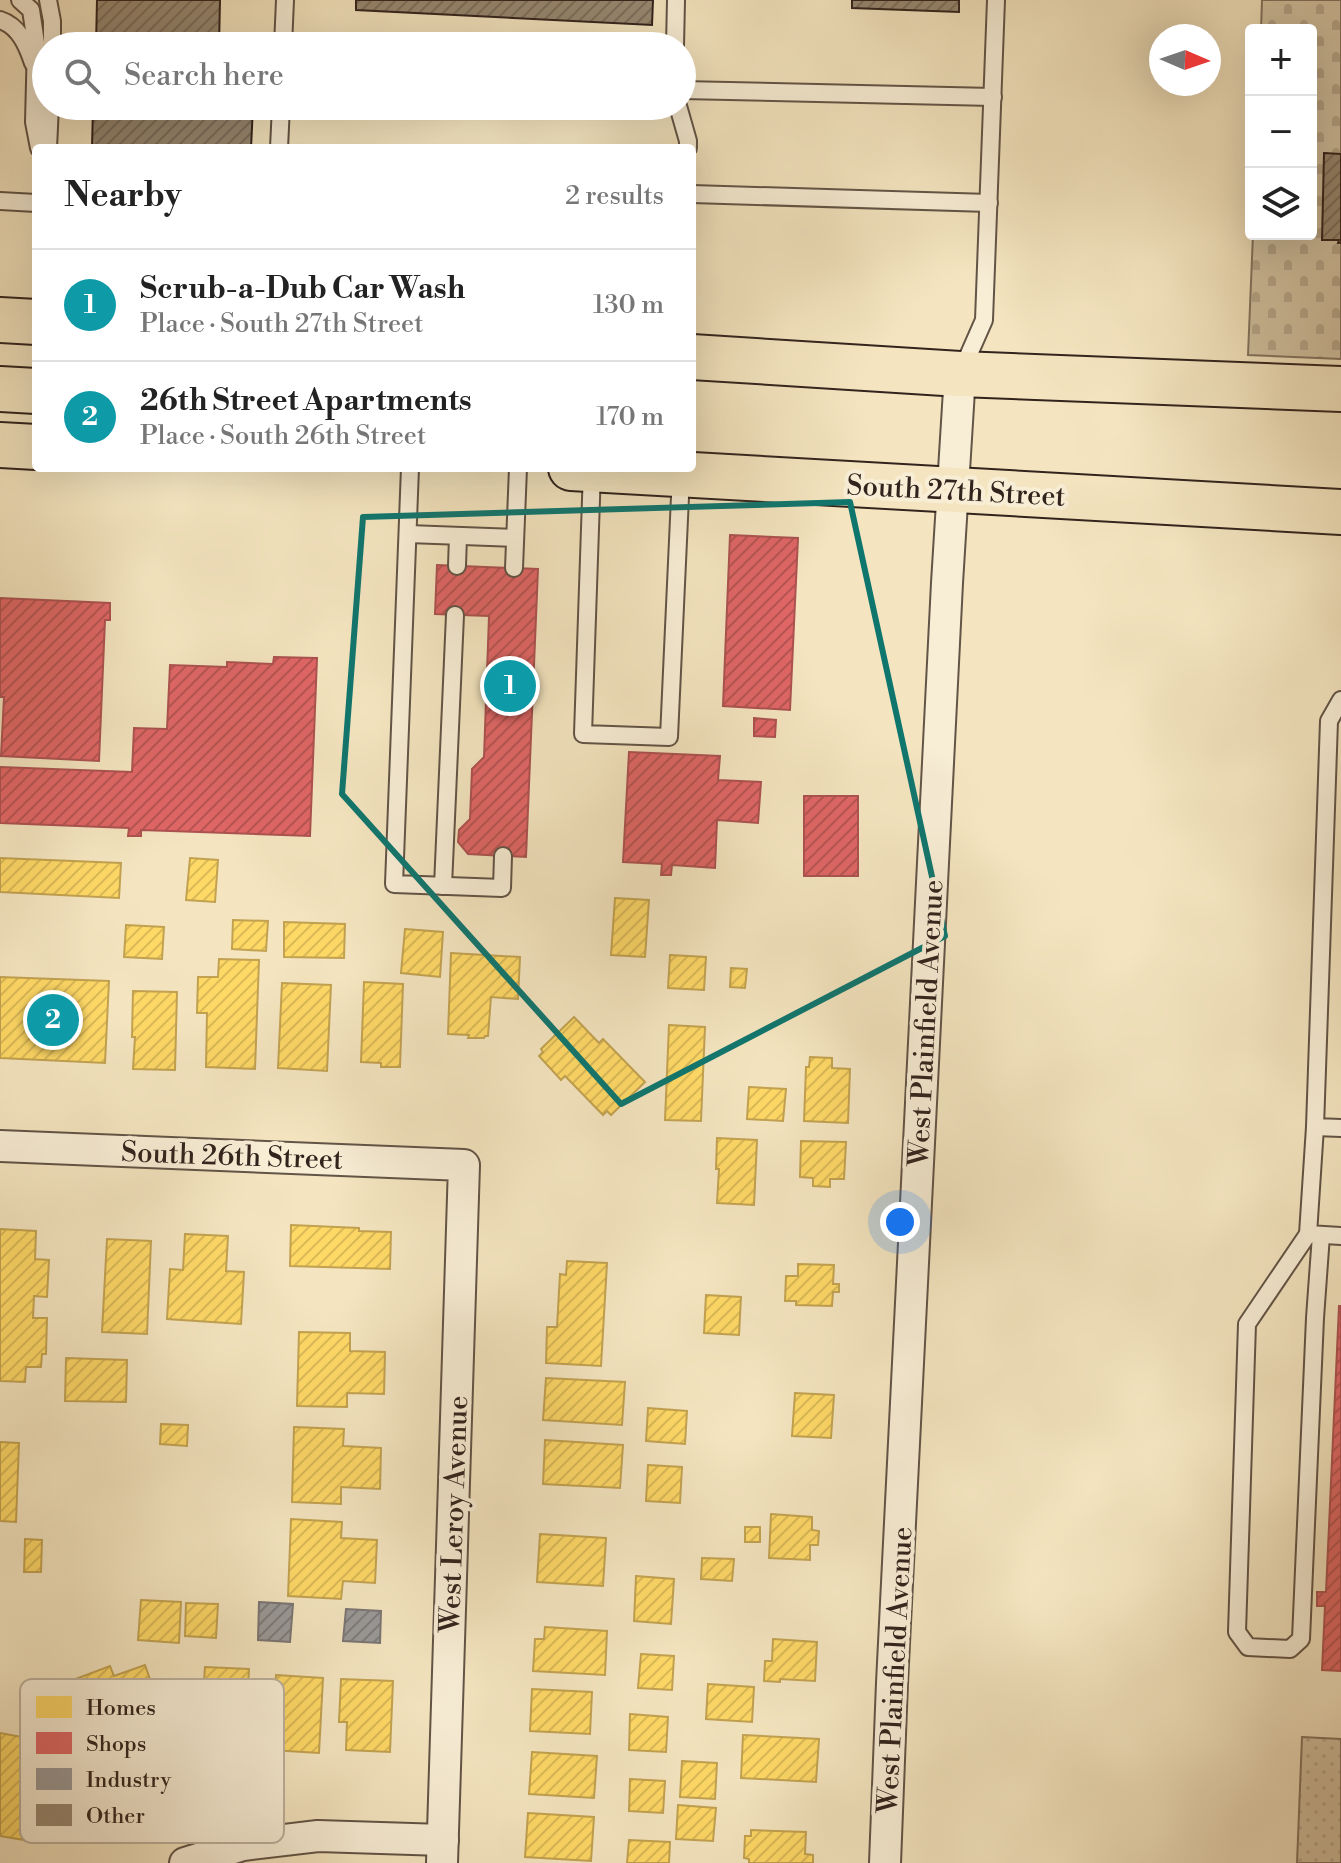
<!DOCTYPE html>
<html lang="en">
<head>
<meta charset="utf-8">
<style>
  :root { --surface:#fff; --page:#f6f6f6; --text:#222; --muted:#767676; --line:#e0e0e0; --accent:#db2777 }
  body { margin:0; font-family:"Libre Bodoni",serif; background:var(--page); color:var(--text) }
  .controls { position:absolute; right:24px; top:24px; display:grid; overflow:hidden; border-radius:8px; box-shadow:0 8px 32px #0002 }
  .controls button { width:72px; height:72px; display:grid; place-items:center; padding:0; border:0; border-bottom:2px solid var(--line); background:var(--surface); color:var(--text); font:40px sans-serif }
  .compass { position:absolute; left:1149px; top:24px; width:72px; height:72px; border-radius:50%; background:var(--surface); box-shadow:0 8px 32px #0002; rotate:92deg }
  .you { position:absolute; left:900px; top:1222px; width:28px; height:28px; margin:-20px; border:6px solid #fff; border-radius:50%; background:#1a73e8; box-shadow:0 0 0 12px #1a73e833 }
  .badge { display:grid; place-items:center; width:52px; height:52px; border-radius:50%; background:var(--accent); color:#fff; font-size:26px; font-weight:700 }
  .pin { position:absolute; translate:-50% -50%; border:4px solid #fff; box-shadow:0 2px 8px #0006 }
  .list { margin:0; padding:0; list-style:none }
  h2 { display:flex; justify-content:space-between; align-items:center; height:104px; margin:0; padding:0 32px; font-size:34px }
  h2 small { font-size:26px; font-weight:400; color:var(--muted) }
  .list li { display:grid; grid-template-columns:52px 1fr auto; gap:24px; align-items:center; box-sizing:border-box; height:112px; padding:0 32px; border-top:2px solid var(--line) }
  .list b { display:block; font-size:30px; white-space:nowrap }
  .list p { margin:0; font-size:26px; white-space:nowrap; color:var(--muted) }
  .list em { font-size:26px; font-style:normal; color:var(--muted) }
  .icon { flex:none; width:44px; height:44px; fill:none; stroke:currentColor; stroke-width:2; stroke-linecap:round; stroke-linejoin:round }
  .map { position:relative; flex:none; width:1341px; height:1863px; overflow:hidden }
  .search { position:absolute; background:var(--surface); box-shadow:0 8px 32px #0002; left:32px; top:32px; width:664px; height:88px; display:flex; align-items:center; gap:20px; box-sizing:border-box; padding:0 28px; border-radius:44px; color:var(--muted); font-size:30px }
  .panel { position:absolute; background:var(--surface); box-shadow:0 8px 32px #0002; left:32px; top:144px; width:664px; height:328px; border-radius:8px }
  .map>svg:first-child { display:block }
  .grass { fill:url(#grass-dots); stroke:#827460; stroke-width:2 }
  .cemetery { fill:url(#cemetery-stones); stroke:#827460; stroke-width:2 }
  .homes { fill:url(#homes-hatch); stroke:#c2a250; stroke-width:2 }
  .shops { fill:url(#shops-hatch); stroke:#ac5250; stroke-width:2 }
  .industry { fill:url(#industry-hatch); stroke:#7a7674; stroke-width:2 }
  .building { fill:url(#building-hatch); stroke:#32231d; stroke-width:2 }
  .lines { fill:none; stroke-linecap:round; stroke-linejoin:round }
  .service-casing { stroke:#625446; stroke-width:20 }
  .minor-casing { stroke:#625446; stroke-width:34 }
  .primary-casing { stroke:#32231d; stroke-width:48 }
  .service { stroke:#f8eed6; stroke-width:16 }
  .minor { stroke:#f8eed6; stroke-width:30 }
  .primary { stroke:#f4e5c0; stroke-width:44 }
  .marked { fill:none; stroke:#0f766e; stroke-width:6; stroke-linejoin:round }
  .labels { text-anchor:middle; stroke-width:8; stroke-linejoin:round; paint-order:stroke }
  .street-label { font-size:28px; fill:#32231d; stroke:#f8eed6 }
  .key { fill:#f8eed6; stroke:#bdb19e; stroke-width:2 }
  .key-label { font-size:22px; fill:#32231d }
</style>
</head>
<body>
<div class="map">
<svg width="1341" height="1863" viewBox="0 0 1341 1863">
  <defs>
    <pattern id="grass-dots" width="8" height="8" patternUnits="userSpaceOnUse" patternTransform="scale(2)"><rect width="8" height="8" fill="#d3c4a4"/><path d="M2 2h.1M6 6h.1" fill="none" stroke="#b6a88d" stroke-width="1.8" stroke-linecap="round"/></pattern>
    <pattern id="cemetery-stones" width="16" height="16" patternUnits="userSpaceOnUse" patternTransform="scale(2)"><rect width="16" height="16" fill="#d3c4a4"/><path d="M2 7V4a2 2 0 0 1 4 0v3zM10 15v-3a2 2 0 0 1 4 0v3z" fill="#b6a88d"/></pattern>
    <pattern id="homes-hatch" width="6" height="6" patternUnits="userSpaceOnUse" patternTransform="scale(2)"><rect width="6" height="6" fill="#ffd966"/><path d="M-1 1l2-2M0 6l6-6M5 7l2-2" fill="none" stroke="#dbba58"/></pattern>
    <pattern id="shops-hatch" width="6" height="6" patternUnits="userSpaceOnUse" patternTransform="scale(2)"><rect width="6" height="6" fill="#e06666"/><path d="M-1 1l2-2M0 6l6-6M5 7l2-2" fill="none" stroke="#b65453"/></pattern>
    <pattern id="industry-hatch" width="6" height="6" patternUnits="userSpaceOnUse" patternTransform="scale(2)"><rect width="6" height="6" fill="#999"/><path d="M-1 1l2-2M0 6l6-6M5 7l2-2" fill="none" stroke="#7d7c7c"/></pattern>
    <pattern id="building-hatch" width="6" height="6" patternUnits="userSpaceOnUse" patternTransform="scale(2)"><rect width="6" height="6" fill="#978872"/><path d="M-1 1l2-2M0 6l6-6M5 7l2-2" fill="none" stroke="#7c6f5d"/></pattern>
  </defs>
  <rect width="100%" height="100%" fill="#f4e5c0"/>
  <filter id="stains"><feTurbulence type="fractalNoise" baseFrequency=".0025" numOctaves="4"/><feColorMatrix values="0 0 0 0 .2 0 0 0 0 .09 0 0 0 0 .02 0 0 0 .5 -.17"/></filter>
  <radialGradient id="worn" r=".72"><stop offset=".6" stop-color="#630" stop-opacity="0"/><stop offset="1" stop-color="#630" stop-opacity=".3"/></radialGradient>
  <path class="grass" d="M1302,1737L1341,1739V1863H1297Z"/>
  <path class="cemetery" d="M1262,0H1341V359L1248,355L1253,234H1311V30H1261Z"/>
  <g class="homes">
    <path d="M0,858L121,863L119,898L0,892Z"/>
    <path d="M190,858L218,860L215,902L186,900Z"/>
    <path d="M615,898L649,900L645,957L611,955Z"/>
    <path d="M233,920L268,921L266,951L232,949Z"/>
    <path d="M284,922L345,924L344,958L284,957Z"/>
    <path d="M126,925L164,927L162,959L124,957Z"/>
    <path d="M405,929L443,932L440,977L401,973Z"/>
    <path d="M451,953L520,957L518,999L491,997L488,1036H485L484,1038H468L469,1035L448,1034Z"/>
    <path d="M670,955L706,957L704,990L668,988Z"/>
    <path d="M219,959L259,960L255,1069L206,1067L207,1013H197L198,977H218Z"/>
    <path d="M731,968L747,969L745,988L730,987Z"/>
    <path d="M0,977L109,981L105,1063L0,1058Z"/>
    <path d="M364,982L403,984L400,1067H381V1063L361,1062Z"/>
    <path d="M282,983L331,985L327,1071L278,1068Z"/>
    <path d="M133,991L177,992L175,1070L133,1069L135,1037H132Z"/>
    <path d="M574,1017L599,1043L603,1039L645,1082L611,1115L607,1111L603,1115L565,1076L561,1080L539,1056L543,1052L541,1049Z"/>
    <path d="M669,1025L705,1027L701,1121L665,1120Z"/>
    <path d="M810,1057L832,1058V1068L850,1069L848,1123L804,1121L806,1067H809Z"/>
    <path d="M749,1087L786,1089L783,1121L747,1119Z"/>
    <path d="M717,1138L757,1140L754,1205L717,1203L719,1169H716Z"/>
    <path d="M801,1141L846,1142L844,1179H830V1187L813,1186V1178L800,1177Z"/>
    <path d="M291,1225L359,1228V1231L391,1232L390,1269L290,1266Z"/>
    <path d="M0,1229L36,1231L35,1259L49,1260L47,1297L34,1296L33,1318H47L46,1354H42L41,1367H26L25,1382L0,1381Z"/>
    <path d="M185,1234L228,1236L226,1271L244,1272L241,1324L167,1319L170,1269L183,1270Z"/>
    <path d="M107,1239L151,1241L147,1334L102,1332Z"/>
    <path d="M567,1261L607,1263L601,1366L546,1363L547,1327H557L560,1274L566,1275Z"/>
    <path d="M798,1264L834,1265L833,1284H839V1292H833L832,1306L796,1305V1301H785L786,1276H798Z"/>
    <path d="M706,1295L741,1297L739,1335L704,1333Z"/>
    <path d="M299,1332L350,1333V1351L385,1352L384,1394L347,1393V1407L297,1406Z"/>
    <path d="M66,1358L127,1360L126,1402L65,1401Z"/>
    <path d="M546,1378L625,1382L622,1425L543,1420Z"/>
    <path d="M795,1393L834,1395L831,1438L792,1436Z"/>
    <path d="M648,1408L687,1411L685,1444L646,1441Z"/>
    <path d="M161,1424L188,1425L187,1446L160,1444Z"/>
    <path d="M294,1427L344,1429L343,1446L381,1448L380,1489L341,1487V1504L292,1502Z"/>
    <path d="M545,1440L623,1445L620,1488L543,1484Z"/>
    <path d="M0,1442L19,1443L16,1522L0,1521Z"/>
    <path d="M648,1465L682,1467L680,1503L646,1501Z"/>
    <path d="M771,1514L812,1517V1530L819,1531L818,1545H810V1560L769,1558Z"/>
    <path d="M291,1519L342,1522L341,1538L377,1540L375,1583L343,1581L341,1599L288,1596Z"/>
    <rect x="745" y="1527" width="15" height="15"/>
    <path d="M540,1534L606,1538L603,1586L537,1582Z"/>
    <path d="M25,1539L42,1540L41,1572H24Z"/>
    <path d="M702,1558L734,1559L732,1581L701,1579Z"/>
    <path d="M636,1576L674,1579L671,1624L634,1621Z"/>
    <path d="M141,1600L181,1602L179,1643L138,1640Z"/>
    <path d="M186,1603L218,1604L216,1638L185,1636Z"/>
    <path d="M545,1627L607,1631L605,1675L533,1671L535,1639H544Z"/>
    <path d="M773,1639L817,1642L815,1681L780,1679V1682L764,1681L765,1661H772Z"/>
    <path d="M641,1654L674,1656L672,1690L638,1688Z"/>
    <path d="M145,1665L167,1728L88,1756L62,1684L110,1666L114,1676Z"/>
    <path d="M205,1667L249,1669L245,1742L200,1739Z"/>
    <path d="M276,1675L323,1678L319,1753L271,1750Z"/>
    <path d="M341,1679L393,1681L390,1752L346,1750L347,1722H339Z"/>
    <path d="M708,1684L754,1687L752,1722L706,1719Z"/>
    <path d="M532,1689L592,1692L590,1734L530,1731Z"/>
    <path d="M630,1714L668,1717L666,1752L629,1750Z"/>
    <path d="M0,1733L54,1743L36,1842L0,1836Z"/>
    <path d="M743,1735L819,1739L816,1782L741,1778Z"/>
    <path d="M532,1752L597,1756L594,1798L529,1794Z"/>
    <path d="M682,1761L717,1763L715,1799L680,1797Z"/>
    <path d="M630,1779L665,1781L663,1813L629,1811Z"/>
    <path d="M678,1805L716,1808L713,1841L676,1839Z"/>
    <path d="M528,1813L594,1817L591,1861L525,1857Z"/>
    <path d="M751,1830L806,1832L805,1854L813,1855V1863H749V1859L744,1858L745,1836H751Z"/>
    <path d="M629,1840L670,1842L669,1863H627Z"/>
  </g>
  <g class="shops">
    <path d="M730,535L798,538L790,710L723,706Z"/>
    <path d="M437,565L538,569L526,857L468,854L458,842L459,830L470,819L472,769L484,757L489,616L435,614Z"/>
    <path d="M0,598L110,603V620H105L99,761L1,756L4,697H0Z"/>
    <path d="M274,657L317,658L310,836L141,830V836H128L129,828L0,823V767L132,772L134,728L167,729L170,665L227,667V662L273,664Z"/>
    <path d="M754,718L776,720L775,737L754,736Z"/>
    <path d="M629,752L720,756L718,780L761,782L758,823L717,820L715,868L672,865L671,875H661L662,864L623,862Z"/>
    <rect x="804" y="796" width="54" height="80"/>
    <path d="M1339,1306H1341V1671L1322,1670L1325,1606H1317V1592H1326Z"/>
  </g>
  <g class="industry">
    <path d="M259,1602L293,1604L290,1642L258,1640Z"/>
    <path d="M346,1609L381,1611L380,1643L343,1641Z"/>
  </g>
  <g class="building">
    <path d="M97,0H220L219,46H96Z"/>
    <path d="M356,0H653L652,25L356,10Z"/>
    <path d="M852,0H959V12L852,8Z"/>
    <path d="M93,106H253L251,148H92Z"/>
    <path d="M1324,153L1341,154V243H1338L1339,240H1322Z"/>
  </g>
  <g class="lines">
    <g class="service-casing">
      <g id="service">
        <path d="M20,0L31,10L36,43L34,122L39,148"/>
        <path d="M48,0L52,21V46"/>
        <path d="M0,20C19,26 27,45 33,63"/>
        <path d="M283,46L285,0"/>
        <path d="M675,46L676,0"/>
        <path d="M682,90L993,97"/>
        <path d="M678,106L688,141V148"/>
        <path d="M48,148L50,106"/>
        <path d="M279,148L281,106"/>
        <path d="M692,194L989,203"/>
        <path d="M0,201L36,203"/>
        <path d="M962,370L984,320L996,0"/>
        <path d="M410,468L394,884L502,888L503,856"/>
        <path d="M592,470L583,734L669,737L681,475"/>
        <path d="M408,534L515,538"/>
        <path d="M457,566L458,536"/>
        <path d="M514,568L518,468"/>
        <path d="M1341,700L1329,721L1315,1127L1341,1128"/>
        <path d="M443,886L455,615"/>
        <path d="M1315,1127L1308,1234L1341,1236"/>
        <path d="M1308,1234L1247,1324L1237,1632L1248,1647L1290,1649L1301,1639L1315,1318L1321,1235"/>
      </g>
    </g>
    <g class="minor-casing">
      <g id="minor">
        <path d="M0,1146L464,1165L442,1863"/>
        <path d="M185,1863L243,1845L318,1836L443,1840"/>
        <path d="M885,1863L892,1683L947,583L960,374"/>
      </g>
    </g>
    <g class="primary-casing">
      <g id="primary">
        <path d="M0,320L36,322"/>
        <path d="M692,357L960,374L1341,389"/>
        <path d="M0,389L36,391"/>
        <path d="M0,445L36,447"/>
        <path d="M571,468L1341,512"/>
      </g>
    </g>
    <use href="#service" class="service"/>
    <use href="#minor" class="minor"/>
    <use href="#primary" class="primary"/>
  </g>
  <path class="marked" d="M850,502L945,936L621,1104L342,794L363,517Z"/>
  <g class="labels">
    <g class="street-label">
      <text transform="translate(956 490) rotate(3)" y="10">South 27th Street</text>
      <text transform="translate(925 1023) rotate(-87)" y="10">West Plainfield Avenue</text>
      <text transform="translate(232 1155) rotate(2)" y="10">South 26th Street</text>
      <text transform="translate(453 1514) rotate(-88)" y="10">West Leroy Avenue</text>
      <text transform="translate(894 1670) rotate(-87)" y="10">West Plainfield Avenue</text>
    </g>
  </g>
  <rect x="20" y="1679" width="264" height="164" rx="12" class="key"/>
  <rect x="36" y="1696" width="36" height="22" fill="#ffd966"/>
  <rect x="36" y="1732" width="36" height="22" fill="#e06666"/>
  <rect x="36" y="1768" width="36" height="22" fill="#999"/>
  <rect x="36" y="1804" width="36" height="22" fill="#978872"/>
  <g class="key-label">
    <text x="86" y="1715">Homes</text>
    <text x="86" y="1751">Shops</text>
    <text x="86" y="1787">Industry</text>
    <text x="86" y="1823">Other</text>
  </g>
  <rect width="100%" height="100%" filter="url(#stains)"/>
  <rect width="100%" height="100%" fill="url(#worn)"/>
</svg>
<div class="controls">
<button>+</button>
<button>−</button>
<button><svg class="icon" aria-label="layers" viewBox="0 0 24 24"><path d="M12 4l9 5-9 5-9-5zM3 14l9 5 9-5"/></svg></button>
</div>
<svg class="compass" viewBox="-18 -18 36 36"><path d="M0-13l5 13h-10z" fill="#e53935"/><path d="M0 13l5-13h-10z" fill="#767676"/></svg>
<div class="you"></div>
<div class="pin badge" style="left:510px;top:686px;background:#0f9aa8">1</div>
<div class="pin badge" style="left:53px;top:1020px;background:#0f9aa8">2</div>
<div class="search"><svg class="icon" aria-label="search" viewBox="0 0 24 24"><circle cx="10" cy="10" r="6"/><path d="M15 15l6 6"/></svg>Search here</div>
<section class="panel">
<h2>Nearby<small>2 results</small></h2>
<ul class="list">
<li><span class="badge" style="background:#0f9aa8">1</span><div><b>Scrub-a-Dub Car Wash</b><p>Place · South 27th Street</p></div><em>130 m</em></li>
<li><span class="badge" style="background:#0f9aa8">2</span><div><b>26th Street Apartments</b><p>Place · South 26th Street</p></div><em>170 m</em></li>
</ul>
</section>
</div>
</body>
</html>
